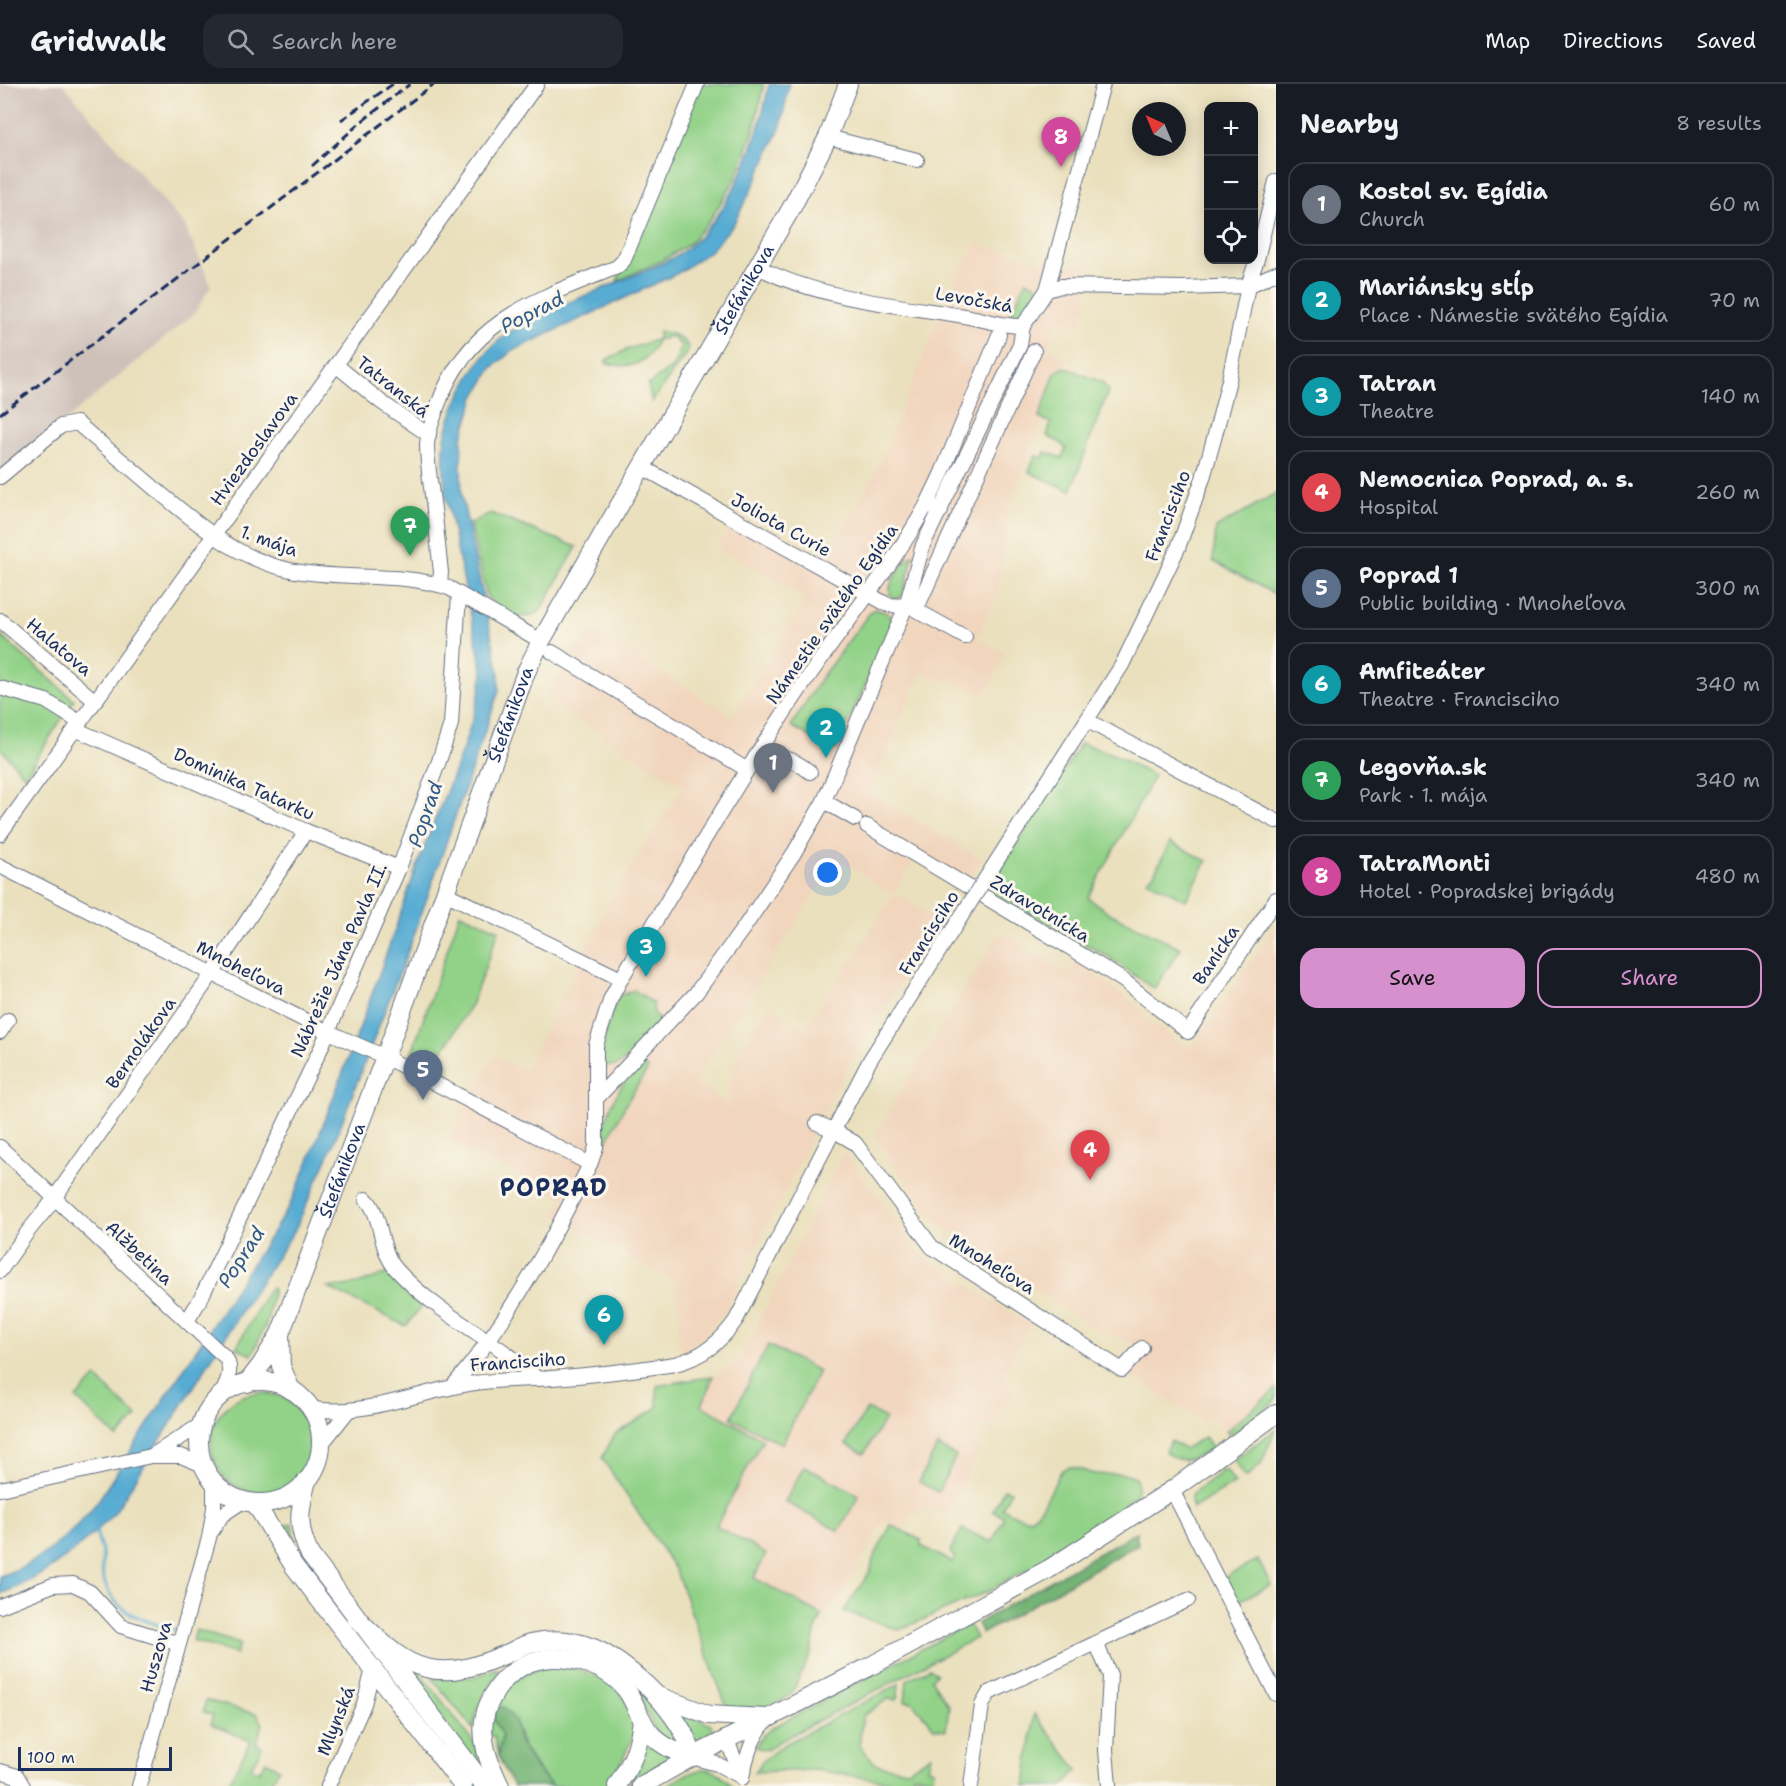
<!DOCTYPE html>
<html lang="en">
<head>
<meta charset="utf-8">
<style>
  :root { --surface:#171b24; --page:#242831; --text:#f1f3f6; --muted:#9ea1a6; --line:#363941; --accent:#d690ce }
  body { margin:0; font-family:"Shantell Sans",sans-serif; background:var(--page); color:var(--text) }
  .controls { position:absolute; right:18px; top:18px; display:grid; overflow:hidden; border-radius:12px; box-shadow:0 3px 15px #0003 }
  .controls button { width:54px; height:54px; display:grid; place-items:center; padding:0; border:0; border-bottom:2px solid var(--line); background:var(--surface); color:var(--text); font:30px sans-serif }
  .compass { position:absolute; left:1132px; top:18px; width:54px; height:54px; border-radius:50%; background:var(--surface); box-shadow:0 3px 15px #0003; rotate:316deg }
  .scale { position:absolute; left:18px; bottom:15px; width:154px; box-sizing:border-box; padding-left:6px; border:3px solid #1b2f5e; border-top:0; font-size:16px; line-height:21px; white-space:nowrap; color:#1b2f5e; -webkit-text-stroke:4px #fbf7ec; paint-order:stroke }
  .you { position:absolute; left:828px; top:789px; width:21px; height:21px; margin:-15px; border:4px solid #fff; border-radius:50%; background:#1a73e8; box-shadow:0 0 0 9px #1a73e833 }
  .badge { display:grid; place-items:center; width:39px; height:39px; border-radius:50%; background:var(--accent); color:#fff; font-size:20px; font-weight:700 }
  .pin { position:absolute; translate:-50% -50px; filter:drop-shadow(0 2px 3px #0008) }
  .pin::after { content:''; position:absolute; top:32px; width:21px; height:18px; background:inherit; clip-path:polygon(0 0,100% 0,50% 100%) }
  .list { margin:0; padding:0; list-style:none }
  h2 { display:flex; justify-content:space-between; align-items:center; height:78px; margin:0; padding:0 24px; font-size:26px }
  h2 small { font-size:20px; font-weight:400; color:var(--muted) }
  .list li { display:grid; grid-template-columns:39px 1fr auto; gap:18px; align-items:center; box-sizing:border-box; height:84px; margin:0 12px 12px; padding:0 12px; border:2px solid var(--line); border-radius:18px }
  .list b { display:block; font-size:22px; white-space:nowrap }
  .list p { margin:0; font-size:20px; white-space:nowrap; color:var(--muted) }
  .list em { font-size:20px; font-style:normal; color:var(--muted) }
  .actions { display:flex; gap:12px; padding:18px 24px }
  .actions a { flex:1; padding:14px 0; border:2px solid var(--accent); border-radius:18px; text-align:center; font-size:21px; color:var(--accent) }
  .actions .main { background:var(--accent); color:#111 }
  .icon { flex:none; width:33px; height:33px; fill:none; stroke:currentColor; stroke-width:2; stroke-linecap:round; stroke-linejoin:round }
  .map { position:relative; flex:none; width:1276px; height:1702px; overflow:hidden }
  header { display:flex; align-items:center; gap:36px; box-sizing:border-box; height:84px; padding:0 30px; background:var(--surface); border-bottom:2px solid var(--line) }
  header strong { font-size:28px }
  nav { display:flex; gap:33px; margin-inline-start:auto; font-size:21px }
  .search { width:420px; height:54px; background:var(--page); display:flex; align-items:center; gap:15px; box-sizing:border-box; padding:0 21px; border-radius:18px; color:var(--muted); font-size:22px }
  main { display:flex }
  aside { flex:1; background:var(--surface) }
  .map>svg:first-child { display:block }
  .built { fill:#f1d5bd }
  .industrial { fill:#cec1ba }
  .green { fill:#92d288; stroke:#568073; stroke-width:1.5 }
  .forest { fill:#75b474; stroke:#487269; stroke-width:1.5 }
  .water { fill:#56acd2; stroke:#386e98; stroke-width:1.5 }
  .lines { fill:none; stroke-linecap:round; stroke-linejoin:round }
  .stream { stroke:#56acd2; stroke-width:3 }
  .minor-casing { stroke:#636d7f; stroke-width:16 }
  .major-casing { stroke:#636d7f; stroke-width:20 }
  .minor { stroke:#fff; stroke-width:14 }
  .major { stroke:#fff; stroke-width:18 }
  .rail { stroke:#1b2f5e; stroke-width:3; stroke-dasharray:9 4.5; stroke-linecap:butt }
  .minor-bridge-casing { stroke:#636d7f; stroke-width:16; stroke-linecap:butt }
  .minor-bridge { stroke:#fff; stroke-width:14 }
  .labels { text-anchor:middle; stroke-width:6; stroke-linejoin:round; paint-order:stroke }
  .street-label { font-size:18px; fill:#1b2f5e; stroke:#fbf7ec }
  .water-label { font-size:20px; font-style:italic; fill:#305b87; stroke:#fbf7ec }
  .district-label { font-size:24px; font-weight:bold; letter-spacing:1.5px; fill:#1b2f5e; stroke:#fbf7ec }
</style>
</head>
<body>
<header>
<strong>Gridwalk</strong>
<div class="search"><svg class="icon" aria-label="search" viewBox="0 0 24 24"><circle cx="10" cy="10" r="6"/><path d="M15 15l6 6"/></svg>Search here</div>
<nav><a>Map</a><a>Directions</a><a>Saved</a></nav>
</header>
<main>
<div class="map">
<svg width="1276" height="1702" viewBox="0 0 1276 1702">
  <rect width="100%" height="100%" fill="#fbf7ec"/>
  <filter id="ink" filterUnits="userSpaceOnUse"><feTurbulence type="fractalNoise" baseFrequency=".0167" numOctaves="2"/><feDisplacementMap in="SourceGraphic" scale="12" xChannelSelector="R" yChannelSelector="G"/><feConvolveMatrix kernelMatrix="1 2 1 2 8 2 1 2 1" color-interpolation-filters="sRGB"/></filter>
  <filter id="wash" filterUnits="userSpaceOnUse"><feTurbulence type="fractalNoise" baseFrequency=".008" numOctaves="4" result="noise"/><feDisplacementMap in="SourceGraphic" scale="24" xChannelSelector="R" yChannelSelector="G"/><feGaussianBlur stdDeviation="1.35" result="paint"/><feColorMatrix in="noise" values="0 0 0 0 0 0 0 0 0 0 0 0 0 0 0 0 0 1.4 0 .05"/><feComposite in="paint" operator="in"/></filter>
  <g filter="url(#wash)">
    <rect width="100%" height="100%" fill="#eae0bd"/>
    <g class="built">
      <path d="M977,160L1044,178L1088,183V216L1079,241L1060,235L1047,264L1067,273L1010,420L998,510L977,554L1004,569L986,611L921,588L870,709L982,775L962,806L914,777L893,810L837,774L694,998L728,1019L731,982L770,921L805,944L896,809L940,838L852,974L723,1230L697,1259L682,1266L679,1260L677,1200L555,1131L564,1114L448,1055L494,971L525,987L618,803L683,703L545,614L591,545L732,632L807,514L717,463L736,430L814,472L826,452L836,456L877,385L956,193Z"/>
      <path d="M1276,841V1305L1226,1347L1213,1331L1203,1338L1122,1286L1142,1263L1091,1243L932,1134L878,1058L876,1048L1001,847L1067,890L1076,876L1147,929L1144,934L1191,965Z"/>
      <path d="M844,1068L906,1152L926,1175L1031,1241L1005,1289L1012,1308L1001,1333L979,1343L974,1352L978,1369L946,1433L922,1421L916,1431L913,1430L905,1446L884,1436L837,1520L822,1531L754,1494L766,1470L716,1442L763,1356L701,1322L713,1292L740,1274Z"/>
    </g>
    <path class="industrial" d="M0,0H63L185,142L211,201L195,229L0,391Z"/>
    <g class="green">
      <path d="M700,0H764L753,49L736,94L710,136L689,160L661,177L617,197Z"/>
      <path d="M1026,197L1035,200L1037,204C1036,216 1021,234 1009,235Z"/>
      <path d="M659,247C671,248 685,254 689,265L652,318L648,301L673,282L682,261L677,259L675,254L666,252L664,255H658C648,280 631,286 606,279V276L626,266L658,255Z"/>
      <path d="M1064,283L1102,298L1108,307L1071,407L1029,388L1035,372L1043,374L1045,368L1062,374L1066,365L1061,359L1047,352L1051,339L1039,334L1055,289Z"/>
      <path d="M1276,409V511L1213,477L1216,444Z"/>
      <path d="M490,429L577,463L540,527C522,541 501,527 487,513L470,440Z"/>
      <path d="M914,470L903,511L898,515L892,514C883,503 904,477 914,470Z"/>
      <path d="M875,525L888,529L891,535L892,542L836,666L822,660L791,642L821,594L871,527Z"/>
      <path d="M0,551L74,616L25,692L0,664Z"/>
      <path d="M1081,659L1115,671L1154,692L1088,814L1111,830L1181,864L1154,905L1107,872L987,806Z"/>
      <path d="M1170,758L1207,777L1186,816L1147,796L1154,790Z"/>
      <path d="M460,829L499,846L472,919L446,962L431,984L411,971Z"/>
      <path d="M634,906L653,919L654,930L661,938L625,977L616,982L600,981L602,960L617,913Z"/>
      <path d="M638,977L648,985L627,1018L606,1059L602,1054C606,1024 621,1002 638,977Z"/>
      <path d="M388,1189L400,1203L422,1222L406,1242L328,1204L358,1200Z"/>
      <path d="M272,1204L273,1207L267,1238L252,1271L236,1264L269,1205Z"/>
      <path d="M768,1261L819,1287L782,1360L731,1334Z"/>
      <path d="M713,1292L702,1322L763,1355L716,1442L766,1470L754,1494L822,1531L815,1548L811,1569L791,1611L762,1629L727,1624L675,1485L602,1374L615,1350L657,1324V1302Z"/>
      <path d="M96,1293L137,1333L117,1354L76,1314Z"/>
      <path d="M1276,1305V1316L1241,1344L1230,1350L1226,1347Z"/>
      <circle cx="261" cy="1359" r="50"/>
      <path d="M867,1325L885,1335L864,1370L846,1360Z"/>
      <path d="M1276,1345L1261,1380L1246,1394L1234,1376Z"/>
      <path d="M1205,1353L1213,1364L1212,1366C1196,1373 1178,1383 1165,1367L1171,1357L1184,1365Z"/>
      <path d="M937,1362L956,1372L938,1408L919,1398Z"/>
      <path d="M804,1382L859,1411L839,1447L785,1418Z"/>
      <path d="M1068,1383C1078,1382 1086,1389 1096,1390C1113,1393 1145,1380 1136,1411L1078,1457L989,1507L899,1546L844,1527L871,1486L873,1475L891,1441L921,1456V1462L952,1478L955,1475L950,1467L962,1445L992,1458L1004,1433L993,1427L1004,1405L1011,1407L1002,1424C1009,1427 1017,1433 1025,1434C1041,1437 1054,1397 1062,1386Z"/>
      <path d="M1225,1385L1235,1399L1192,1425L1191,1413L1194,1408Z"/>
      <path d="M292,1439L295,1459L303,1474L478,1702H471L310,1493L279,1444Z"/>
      <path d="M1258,1476L1271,1501L1237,1518L1225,1493Z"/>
      <path d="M969,1540L976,1554L778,1658L767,1666L755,1663L763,1651L772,1644Z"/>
      <path d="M196,1546L240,1560L236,1570L193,1557Z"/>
      <path d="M401,1579L420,1588L475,1660L483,1690Z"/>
      <path d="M547,1581C571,1581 610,1592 624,1613C630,1622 633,1635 637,1645L610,1702H552C533,1680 521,1665 515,1636H494L502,1652L498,1672L494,1652L489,1651L492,1627L512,1596Z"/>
      <path d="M930,1584L937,1590L931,1595L949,1622L946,1646L934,1644L912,1618L905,1617L907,1596Z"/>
      <path d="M494,1585L501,1586C486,1605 477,1622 473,1645L432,1594L475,1593Z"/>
      <path d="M631,1596L655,1620L685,1663L657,1650Z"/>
      <path d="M899,1600L897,1616L888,1615L863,1632L859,1661L877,1681L908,1686L931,1671L928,1684L934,1686L933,1694L913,1691L911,1701L815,1686L754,1688L765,1675L780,1663Z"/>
      <path d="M206,1616L257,1630L263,1640L256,1660L262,1663L251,1684L259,1688L266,1677L279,1685L269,1702H227L251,1657L210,1640L213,1631L203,1628Z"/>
      <path d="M673,1624L711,1641L713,1648L710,1652L696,1660Z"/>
      <path d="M1034,1630L1078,1686L1063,1702H1025Z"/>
      <path d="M648,1656L675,1672L631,1697L640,1682Z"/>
      <path d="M702,1685C716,1685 724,1692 732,1702H666L685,1691Z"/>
    </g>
    <g class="forest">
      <path d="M1136,1448L1138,1460L982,1550L977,1539Z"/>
      <path d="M496,1623H503L515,1636L519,1656L533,1681L552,1702H513L498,1672L502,1652L494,1636Z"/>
    </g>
    <path class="water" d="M769,0H789L781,42L754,101L733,141L710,167L678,189L512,267L492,284L475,313L462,354L461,384L462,413L499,588V607L413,854L333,1061L295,1146L244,1223L115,1428C84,1461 44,1495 0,1510V1492C42,1478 74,1449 100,1414L287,1126C306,1088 320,1048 335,1009C364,934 391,858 417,782C440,718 472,657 483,589L446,413C444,393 442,374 445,354C451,322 476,273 503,253C536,228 580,215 618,198C643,187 670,179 691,161C734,124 759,54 769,0Z"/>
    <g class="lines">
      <path class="stream" d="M96,1446C97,1454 101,1461 102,1469C103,1477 101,1485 103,1493C113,1530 142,1536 175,1546"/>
    </g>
  </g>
  <g filter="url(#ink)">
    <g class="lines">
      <g class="minor-casing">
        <g id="minor">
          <path d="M828,53L917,76"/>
          <path d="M758,183C819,215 897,221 964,232C984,235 1003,243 1023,242"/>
          <path d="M1047,206L1103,0"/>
          <path d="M336,281L381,318L429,351"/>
          <path d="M642,383L888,521L906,522"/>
          <path d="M0,393L61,342L77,339C102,361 129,382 154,404C197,439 234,474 290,486C343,497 398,487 449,504L541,557"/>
          <path d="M927,420L941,391L999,251"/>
          <path d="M440,501L441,488C438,463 436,436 432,411C430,395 427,377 427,360C428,347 434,333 438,321C468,235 541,214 617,183L624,176L697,0"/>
          <path d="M0,536L95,617"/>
          <path d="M965,553L916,526L1034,267"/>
          <path d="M552,568L746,685"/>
          <path d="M0,604L46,617L73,634"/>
          <path d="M1088,637L1276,737"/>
          <path d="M75,645L306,747L399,784"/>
          <path d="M756,672C780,671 791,673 810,688"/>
          <path d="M824,717L855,735"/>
          <path d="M867,742L1102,883L1124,897L1188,948L1276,815"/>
          <path d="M0,750L537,0"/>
          <path d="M0,782L322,945L385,973L590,1080"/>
          <path d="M989,789L1122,581L1178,464L1203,394L1215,351L1229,296L1248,202L1257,175L1276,97"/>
          <path d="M445,809L621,895"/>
          <path d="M0,948L8,936"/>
          <path d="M596,1015L696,909L745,842L794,769L824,717L906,522L923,461L1020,261L1023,242L1047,206L1061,202L1182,204L1248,202L1276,189"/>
          <path d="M817,1039L833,1046L855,1059L932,1163L1122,1286L1142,1264"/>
          <path d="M0,1063L226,1274C233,1286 227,1298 222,1310"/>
          <path d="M366,1115C383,1132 378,1164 396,1185C436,1230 494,1254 538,1295"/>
          <path d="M0,1187L29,1146L48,1123L212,890L306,747"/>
          <path d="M187,1237L200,1216L321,964L399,784L439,677L451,640L459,510"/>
          <path d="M453,1302C510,1235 552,1157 591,1078L596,1063V961L611,914L621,895C679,798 735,701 798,608C840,545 890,487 927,420L941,427"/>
          <path d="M310,1324C359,1335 423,1306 475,1299C500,1295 527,1296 552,1294C593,1291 634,1286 675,1280C702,1273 720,1259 736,1236L870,976L966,825"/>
          <path d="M320,1362L348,1327"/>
          <path d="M153,1371L202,1340"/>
          <path d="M0,1405L151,1372H181L203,1381"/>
          <path d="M1172,1406L1276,1610"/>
          <path d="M212,1447L222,1431L243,1417"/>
          <path d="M0,1522L53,1501L73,1500L90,1508L121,1542L179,1560"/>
          <path d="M1096,1559L1110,1591L1106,1666L1109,1702"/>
          <path d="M727,1656L742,1694"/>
          <path d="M692,1673L717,1680L742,1693"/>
          <path d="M0,1687L17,1692L23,1702"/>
          <path d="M742,1693C747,1672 751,1655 765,1638"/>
          <path d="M139,1702L209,1454L214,1424V1399"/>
          <path d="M328,1702L364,1620L373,1585"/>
          <path d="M971,1702L982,1621L989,1609L1188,1516"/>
        </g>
      </g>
      <g class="major-casing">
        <g id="major">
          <path d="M280,1250L281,1282L291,1306"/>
          <circle cx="260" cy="1358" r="61"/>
          <path id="s1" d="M247,1299L261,1281L280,1250L385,973L526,588L541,557L792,123L828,53L848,0"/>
          <path d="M307,1396C299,1427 296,1442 310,1471L485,1702"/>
          <path d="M255,1419L294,1482L319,1515L463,1702"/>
          <path d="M356,1534C376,1552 398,1578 426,1584C453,1591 481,1581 506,1570C514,1567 522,1561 531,1559C579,1548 612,1570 646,1601C663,1617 689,1649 692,1673"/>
          <path d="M658,1612L709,1631L766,1634"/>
          <path d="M500,1702C489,1679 478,1653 486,1627C494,1604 509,1587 531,1578C562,1567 607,1580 627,1607C637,1621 640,1639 652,1651C662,1662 678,1669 692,1673"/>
          <path d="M617,1702C633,1677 638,1666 642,1636"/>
          <path d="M641,1702L692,1673L867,1584L1049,1485L1172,1406L1276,1330"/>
        </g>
      </g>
      <use href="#minor" class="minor"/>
      <use href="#major" class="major"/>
      <g class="rail">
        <path d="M341,36L393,0"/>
        <path d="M312,82L361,38L410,0"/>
        <path d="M0,330L434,0"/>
      </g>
      <g class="minor-bridge-casing">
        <path id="minor-bridge" d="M966,825L989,789"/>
      </g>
      <use href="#minor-bridge" class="minor-bridge"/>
    </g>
  </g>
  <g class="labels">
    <g class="street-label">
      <text dy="6" stroke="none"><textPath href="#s1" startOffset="1206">Štefánikova</textPath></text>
      <text transform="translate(974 216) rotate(10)" y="6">Levočská</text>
      <text transform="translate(393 303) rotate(38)" y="6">Tatranská</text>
      <text transform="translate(254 365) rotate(-54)" y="6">Hviezdoslavova</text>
      <text transform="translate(1168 432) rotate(-69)" y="6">Francisciho</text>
      <text transform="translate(781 441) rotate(29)" y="6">Joliota Curie</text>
      <text transform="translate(269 457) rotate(20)" y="6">1. mája</text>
      <text transform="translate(832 530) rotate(-55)" y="6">Námestie svätého Egídia</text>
      <text transform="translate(59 563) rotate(40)" y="6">Halatova</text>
      <text dy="6" stroke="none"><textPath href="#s1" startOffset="720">Štefánikova</textPath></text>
      <text transform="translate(244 700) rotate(24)" y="6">Dominika Tatarku</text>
      <text transform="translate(1040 825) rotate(31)" y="6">Zdravotnícka</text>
      <text transform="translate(929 849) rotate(-58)" y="6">Francisciho</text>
      <text transform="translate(1216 871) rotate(-56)" y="6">Banícka</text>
      <text transform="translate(339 876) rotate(-66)" y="6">Nábrežie Jána Pavla II.</text>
      <text transform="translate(241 884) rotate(27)" y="6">Mnoheľova</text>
      <text transform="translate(141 959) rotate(-55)" y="6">Bernolákova</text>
      <text dy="6" stroke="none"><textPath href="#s1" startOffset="234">Štefánikova</textPath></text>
      <text transform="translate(139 1169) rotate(43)" y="6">Alžbetina</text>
      <text transform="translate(992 1180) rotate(32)" y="6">Mnoheľova</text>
      <text transform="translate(518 1278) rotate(-4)" y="6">Francisciho</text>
      <text transform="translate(156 1573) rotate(-74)" y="6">Huszova</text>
      <text transform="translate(336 1637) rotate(-68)" y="6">Mlynská</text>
    </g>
    <g class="water-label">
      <text transform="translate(532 228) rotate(-27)" y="7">Poprad</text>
      <text transform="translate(425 730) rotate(-71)" y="7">Poprad</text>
      <text transform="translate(241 1173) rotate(-57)" y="7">Poprad</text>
    </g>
    <g class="district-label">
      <text x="554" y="1112">POPRAD</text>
    </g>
  </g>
</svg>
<div class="controls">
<button>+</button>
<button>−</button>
<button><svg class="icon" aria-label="locate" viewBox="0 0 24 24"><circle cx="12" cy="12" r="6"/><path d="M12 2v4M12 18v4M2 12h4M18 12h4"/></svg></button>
</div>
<svg class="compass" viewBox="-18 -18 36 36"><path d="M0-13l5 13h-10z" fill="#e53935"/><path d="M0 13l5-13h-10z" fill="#9ea1a6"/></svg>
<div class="scale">100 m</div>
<div class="you"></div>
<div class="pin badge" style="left:773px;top:709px;background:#6b7280">1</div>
<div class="pin badge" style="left:826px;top:674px;background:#0f9aa8">2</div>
<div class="pin badge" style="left:646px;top:893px;background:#0f9aa8">3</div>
<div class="pin badge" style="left:1090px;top:1096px;background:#e0444e">4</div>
<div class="pin badge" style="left:423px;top:1016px;background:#5c6f8a">5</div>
<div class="pin badge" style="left:604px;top:1261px;background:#0f9aa8">6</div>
<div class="pin badge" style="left:410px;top:472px;background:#2e9e5b">7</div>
<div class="pin badge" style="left:1061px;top:83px;background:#d1479c">8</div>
</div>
<aside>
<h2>Nearby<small>8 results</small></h2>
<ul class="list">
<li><span class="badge" style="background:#6b7280">1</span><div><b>Kostol sv. Egídia</b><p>Church</p></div><em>60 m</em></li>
<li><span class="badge" style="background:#0f9aa8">2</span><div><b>Mariánsky stĺp</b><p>Place · Námestie svätého Egídia</p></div><em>70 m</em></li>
<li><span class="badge" style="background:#0f9aa8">3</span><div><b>Tatran</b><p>Theatre</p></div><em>140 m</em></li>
<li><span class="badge" style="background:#e0444e">4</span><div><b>Nemocnica Poprad, a. s.</b><p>Hospital</p></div><em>260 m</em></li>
<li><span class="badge" style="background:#5c6f8a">5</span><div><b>Poprad 1</b><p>Public building · Mnoheľova</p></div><em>300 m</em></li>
<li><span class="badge" style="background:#0f9aa8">6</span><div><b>Amfiteáter</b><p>Theatre · Francisciho</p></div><em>340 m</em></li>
<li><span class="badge" style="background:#2e9e5b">7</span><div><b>Legovňa.sk</b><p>Park · 1. mája</p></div><em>340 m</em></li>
<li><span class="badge" style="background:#d1479c">8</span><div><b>TatraMonti</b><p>Hotel · Popradskej brigády</p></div><em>480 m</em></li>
</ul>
<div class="actions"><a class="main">Save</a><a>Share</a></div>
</aside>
</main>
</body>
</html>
